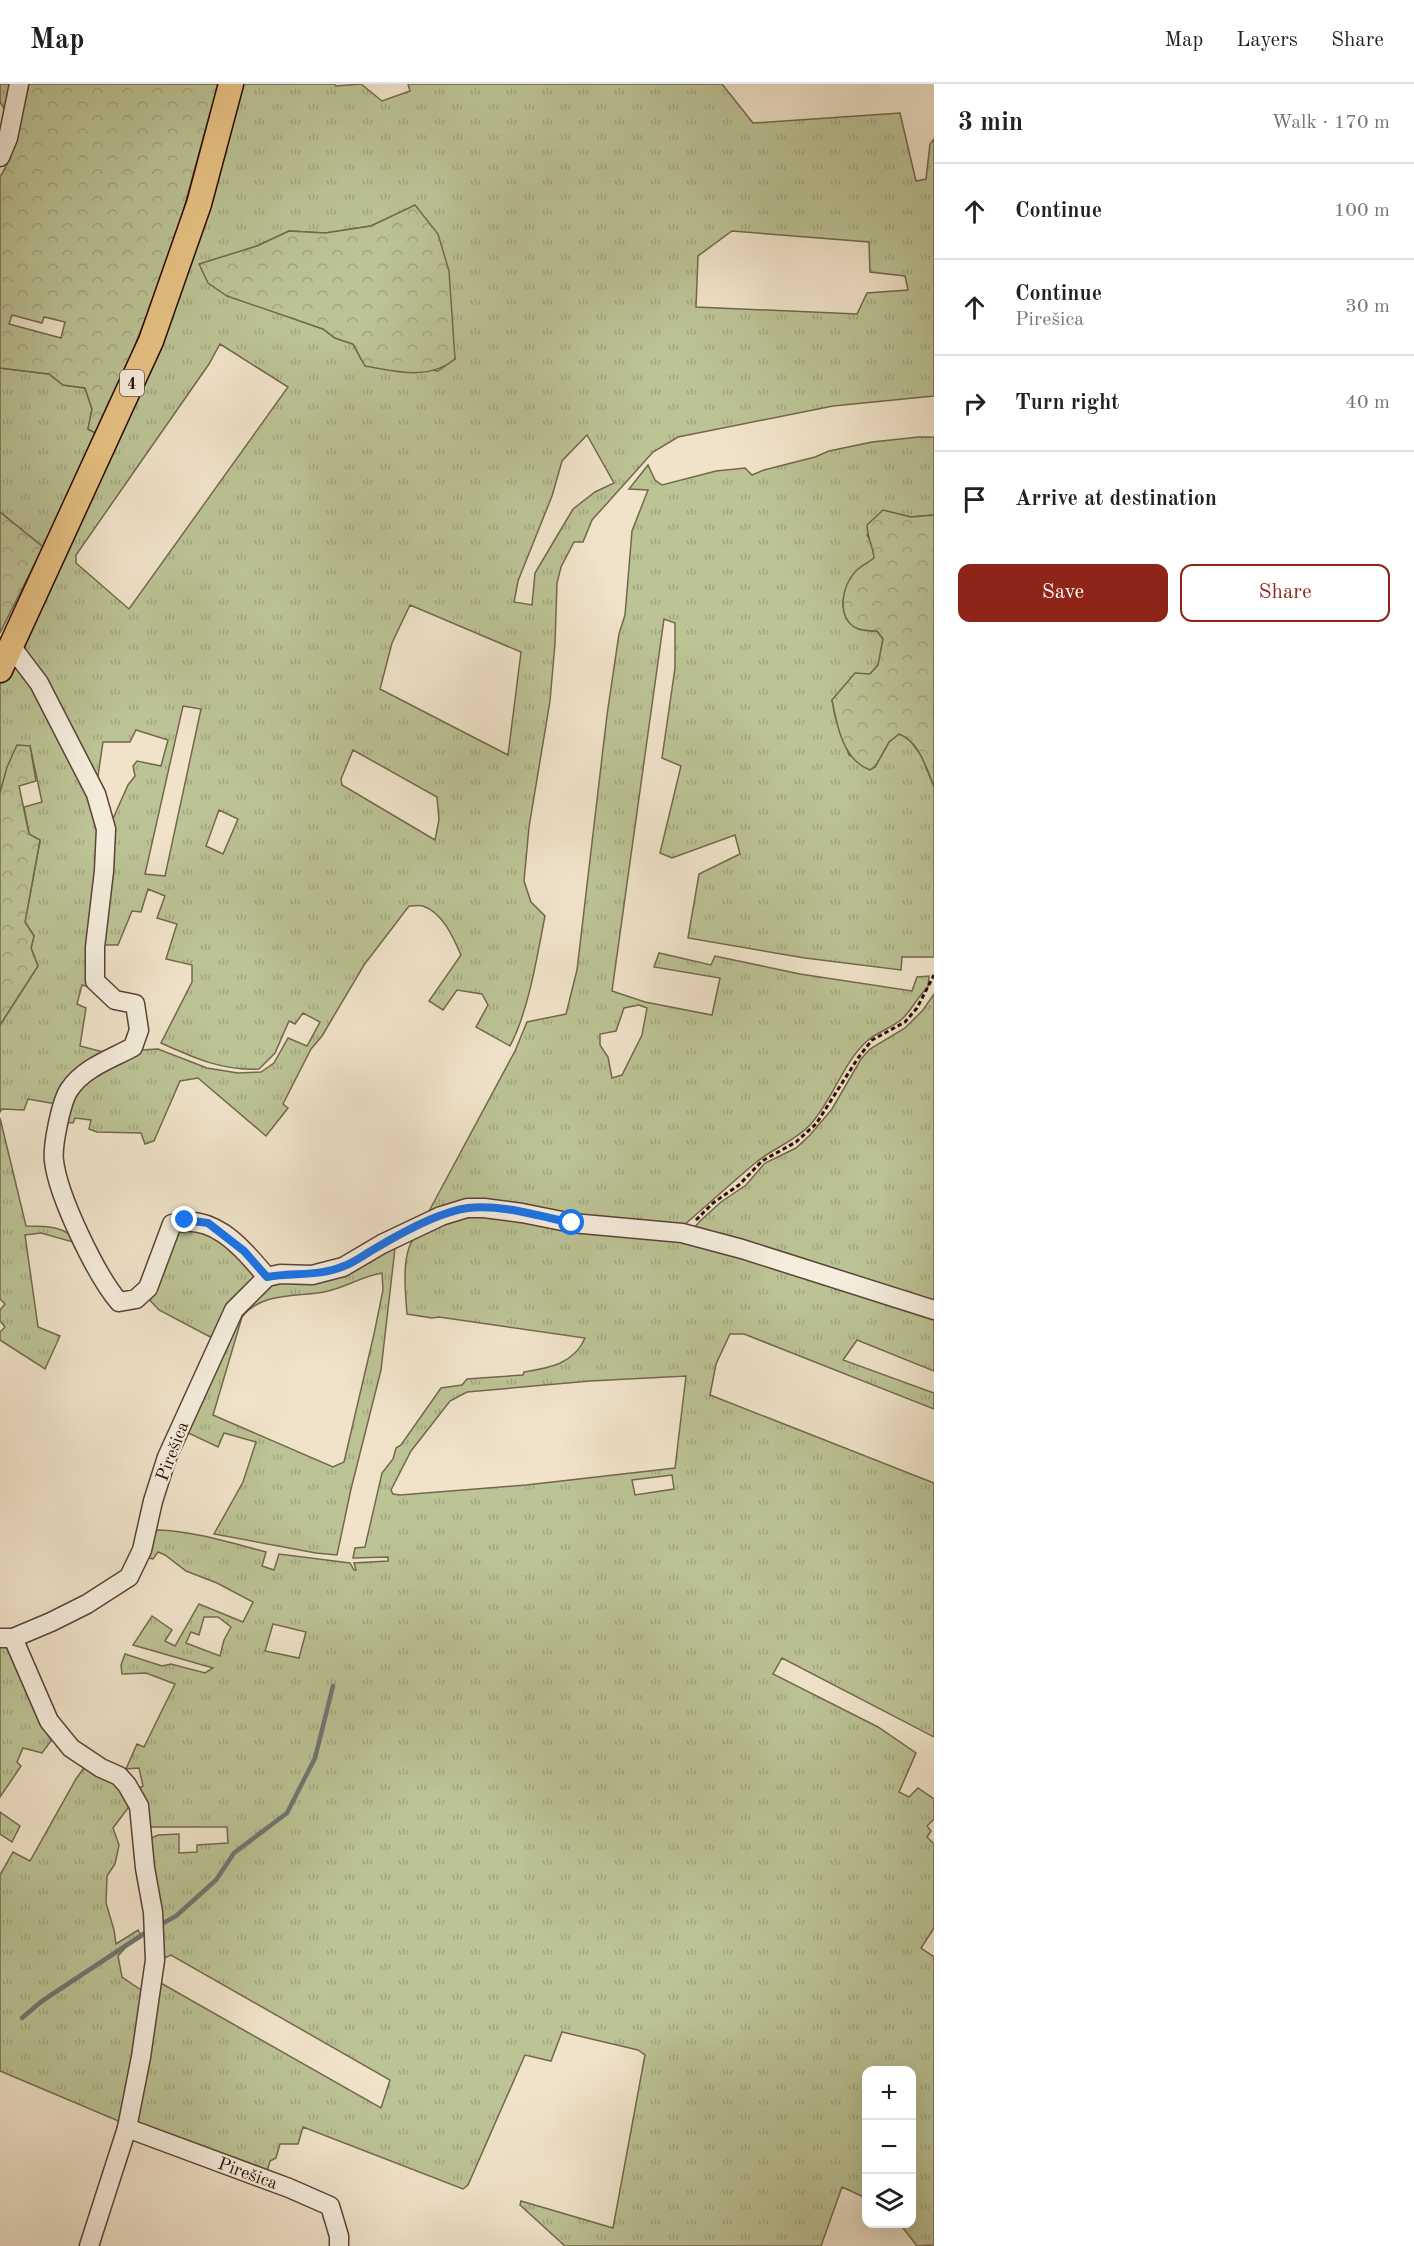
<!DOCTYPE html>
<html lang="en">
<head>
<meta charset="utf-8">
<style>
  :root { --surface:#fff; --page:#f2f2f2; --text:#202124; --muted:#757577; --line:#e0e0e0; --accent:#8f2418 }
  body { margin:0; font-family:"Old Standard TT",serif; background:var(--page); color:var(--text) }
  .controls { position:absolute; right:18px; bottom:18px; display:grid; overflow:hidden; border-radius:12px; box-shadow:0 6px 24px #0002 }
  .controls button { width:54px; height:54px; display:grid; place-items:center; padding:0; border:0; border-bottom:2px solid var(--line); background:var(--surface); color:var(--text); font:30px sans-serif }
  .stop { position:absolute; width:18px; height:18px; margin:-14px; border:4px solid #1a73e8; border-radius:50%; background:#fff }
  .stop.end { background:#1a73e8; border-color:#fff; box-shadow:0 2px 6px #0008 }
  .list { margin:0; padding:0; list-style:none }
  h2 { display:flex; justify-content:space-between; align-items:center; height:78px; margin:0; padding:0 24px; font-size:26px }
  h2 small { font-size:20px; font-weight:400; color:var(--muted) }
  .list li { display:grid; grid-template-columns:39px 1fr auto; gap:18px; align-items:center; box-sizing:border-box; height:96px; padding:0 24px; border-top:2px solid var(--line) }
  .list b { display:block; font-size:22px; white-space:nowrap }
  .list p { margin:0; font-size:20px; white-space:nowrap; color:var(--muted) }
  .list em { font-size:20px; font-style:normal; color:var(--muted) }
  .actions { display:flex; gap:12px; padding:18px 24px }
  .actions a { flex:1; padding:14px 0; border:2px solid var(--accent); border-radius:12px; text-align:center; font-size:21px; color:var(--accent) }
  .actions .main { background:var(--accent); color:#fff }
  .icon { flex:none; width:33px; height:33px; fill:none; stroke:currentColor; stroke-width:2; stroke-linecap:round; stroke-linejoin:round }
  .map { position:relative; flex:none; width:934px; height:2162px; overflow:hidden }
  header { display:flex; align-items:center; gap:36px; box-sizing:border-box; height:84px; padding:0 30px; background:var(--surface); border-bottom:2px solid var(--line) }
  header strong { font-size:28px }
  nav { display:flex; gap:33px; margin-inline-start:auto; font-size:21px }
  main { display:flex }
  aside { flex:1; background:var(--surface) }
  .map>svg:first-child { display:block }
  .grass { fill:url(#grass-tufts); stroke:#73684c; stroke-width:1.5; fill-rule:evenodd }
  .forest { fill:url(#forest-crowns); stroke:#73684c; stroke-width:1.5; fill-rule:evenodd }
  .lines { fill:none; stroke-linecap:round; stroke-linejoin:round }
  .stream { stroke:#6e7672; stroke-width:4.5 }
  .minor-casing { stroke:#5c4235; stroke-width:21 }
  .major-casing { stroke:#2a0c03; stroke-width:27 }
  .path { stroke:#2a0c03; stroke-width:3; stroke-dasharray:4.5 3; stroke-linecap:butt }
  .minor { stroke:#f5eddd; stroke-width:18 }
  .major { stroke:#e8c285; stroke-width:24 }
  .route { stroke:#1a73e8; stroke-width:8 }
  .labels { text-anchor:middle; stroke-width:4.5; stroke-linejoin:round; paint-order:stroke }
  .shield { fill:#f5eddd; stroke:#675044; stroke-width:1.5 }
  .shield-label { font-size:16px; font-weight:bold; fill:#2a0c03 }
  .street-label { font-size:18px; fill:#2a0c03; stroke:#f5eddd }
</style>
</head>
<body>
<header>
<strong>Map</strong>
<nav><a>Map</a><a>Layers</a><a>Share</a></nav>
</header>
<main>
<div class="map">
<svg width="934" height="2162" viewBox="0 0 934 2162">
  <defs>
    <pattern id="grass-tufts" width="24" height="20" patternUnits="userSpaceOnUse" patternTransform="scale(1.5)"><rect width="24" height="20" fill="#bcc395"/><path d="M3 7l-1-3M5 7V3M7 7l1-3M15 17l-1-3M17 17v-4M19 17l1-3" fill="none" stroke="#a2a67f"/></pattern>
    <pattern id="forest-crowns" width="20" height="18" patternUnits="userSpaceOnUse" patternTransform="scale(1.5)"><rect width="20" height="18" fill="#bcc395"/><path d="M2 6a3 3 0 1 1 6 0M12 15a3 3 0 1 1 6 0" fill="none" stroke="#a2a67f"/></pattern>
  </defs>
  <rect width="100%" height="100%" fill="#f0e3ca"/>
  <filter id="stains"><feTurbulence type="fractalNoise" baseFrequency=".00333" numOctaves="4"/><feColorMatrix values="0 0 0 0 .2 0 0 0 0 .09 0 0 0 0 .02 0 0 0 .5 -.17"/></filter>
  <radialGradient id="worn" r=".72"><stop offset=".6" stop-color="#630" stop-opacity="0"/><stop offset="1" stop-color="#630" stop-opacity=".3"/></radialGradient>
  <g class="grass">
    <path d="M0,0H15L9,32L0,18Z"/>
    <path d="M243,0H334L336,2L361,0L382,17L410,7L408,0H722L753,39L900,29L916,97L926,95L930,60L934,55V312L833,322L678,353L653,368L636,387L592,436L583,458H574L561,483L557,499L555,559L550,617L529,743L524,797L531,818L545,832C537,872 529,926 510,962L476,943L488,921L482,910L457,906L443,926L429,917L461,871C453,853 443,829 423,822C419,821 413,822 409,822L364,881L322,952L311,965L283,1020L288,1024L266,1052L198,994L180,997L154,1057L145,1060L141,1049L97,1048L89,1045L91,1036L75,1034L73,1039L64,1038L78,999L140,966L158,965L207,984L238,989L261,988L274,979L288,954L307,962L320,938L303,929L295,940L289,937L275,969L259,985C223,987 194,974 161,959L192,898V881L166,875L177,840L157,834L165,812L148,805L141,828L132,827L118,861H102L112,737L128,701L135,692L133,682L137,677L161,682L168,656L136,646L130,658H103L98,692L93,689L28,572L24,560L150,287L172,231L225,68ZM415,122L455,275L438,287L361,275L353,260L335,254L323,245L284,231L210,177L257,162L289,147L325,149L371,142ZM732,147L869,158L870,188L905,192L908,206L867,209L857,230L696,223L698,172ZM220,260L288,303L129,525L76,479V471L209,280ZM587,351L614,399L595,408L573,425L535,489L532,521L514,518L518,497L552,412L562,377ZM410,521L521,568L508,671L380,605L392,559ZM183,622L201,625L165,792L145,790ZM353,666L437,713L439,736L435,756L342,701L341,695ZM219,726L238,735L223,770L206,762Z"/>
    <path d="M0,284L49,290L63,301L85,304L92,325L88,345L97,350L43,463L0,428Z"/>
    <path d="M919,353H934V431L911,433L883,427L867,451L873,462L874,474C866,481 845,506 843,516C842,521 844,526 846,530C854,545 861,546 877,547L883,555C881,563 881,575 877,582C867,598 844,603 832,616L835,632L849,671L875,683L889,658L899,650L908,653L922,673L934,703V873H902L901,886L805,874L688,854L699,790L740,770L735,751L672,774L660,769L681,682L662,674L675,584V539L664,535L612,907L645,918L712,931L720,894L654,883L659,869L711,881L715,872L800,890L912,907L917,893L929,892L928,903C917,913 912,926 902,935C892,944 877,948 867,957C842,980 833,1016 810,1041C794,1058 771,1065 754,1080C728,1102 703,1125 677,1147L647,1142L428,1129L515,967L527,938L566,930L577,886L607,631L619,550L625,531L632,447L648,406L629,405L648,381L655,396L662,401L716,387L745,384L752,391L764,386L815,373L829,367L872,358ZM639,921L647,924L642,951L622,991L612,994L608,973L600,961V950L616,947L624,924Z"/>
    <path d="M16,580L23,586L99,727L89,903L82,901L77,920L86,924L80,962L107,969L56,1020L28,1015L24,1026L2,1025L0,1028V941L38,882L31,864L34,852L25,838L40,757L29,750L24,723L42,718L30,662L0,709V598L3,592Z"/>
    <path d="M934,910V1223L689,1150L700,1137L721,1118L746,1101L765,1079L796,1064L810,1051L832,1025L861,975L870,965L905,944L923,926Z"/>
    <path d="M0,1034L26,1142C47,1142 67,1142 80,1160L41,1149L25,1151L38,1243L60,1252L45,1285L0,1256V1248L5,1243L0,1237V1226L5,1220L0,1215Z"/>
    <path d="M483,1128L670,1155L712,1164L934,1232V1287L857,1256L843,1276L934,1309V1325L744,1250H730L716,1280L710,1311L934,1399V1653L782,1574L773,1590L878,1643L916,1669L899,1708L909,1713L918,1704L934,1715V1735L927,1742L931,1747L927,1753L934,1760V1844L921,1864L934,1873V2161L917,2162L900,2140H912V1986H866V2114L842,2103L821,2162H565L520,2121L521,2117L613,2144L645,1971L638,1966L562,1948L551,1977L525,1971L468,2101L463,2105L303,2043L298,2060H280L276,2074L270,2077L266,2091L134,2038L159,1898L381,2024L390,1996L171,1871L162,1875L147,1756L158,1751L179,1750V1769L197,1768V1761L228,1759L227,1743H147L135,1706L143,1702L139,1684L126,1685L137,1660L144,1663L175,1600L146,1589L122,1590L121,1581L125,1570L162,1582L171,1580L205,1589L213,1584L133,1561L152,1532L172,1546L165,1557L175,1562L199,1520L243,1538L253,1518L217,1499L186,1487L165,1471L158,1468L153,1475L148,1474L152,1451L158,1446C194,1447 231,1459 266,1468L262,1482L274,1486L279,1470L350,1479L354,1486H356L354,1479L388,1477V1473L353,1474L355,1464L365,1463L382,1389L393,1375L396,1364L401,1361L441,1304L462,1301L467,1295L523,1291L524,1288C549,1284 574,1280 585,1254L439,1233L432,1234L407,1230C405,1201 398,1157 428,1140C439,1134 470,1131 483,1128ZM686,1292L675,1384L526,1401L400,1411L393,1410L391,1406L411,1367L450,1317L467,1308L590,1297ZM672,1391L674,1405L635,1411L632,1396ZM204,1533H218L231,1543L224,1556L220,1572L186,1559L191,1548L199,1551ZM273,1540L306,1548L299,1574L265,1567Z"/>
    <path d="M186,1140L208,1144L256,1191L229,1226L214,1255L159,1226L146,1212L177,1148Z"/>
    <path d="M395,1164L381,1286L351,1405L337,1471L316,1469L214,1450L243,1398L256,1358L224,1349L218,1363L184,1347L242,1223L275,1198ZM382,1189L383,1206L374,1250L344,1378L333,1383L213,1331L242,1233C261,1208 296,1213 324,1208C345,1204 362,1192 382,1189Z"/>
    <path d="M0,1561L7,1564L16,1575L51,1657L42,1669L23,1664L17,1678L21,1682L0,1713Z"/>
    <path d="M86,1681C105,1690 120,1702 131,1720L113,1744L119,1761L115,1780L107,1792L106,1819L114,1846L116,1860L138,1846L142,1853L127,1862L118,1872L122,1893L144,1908L123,2039L0,1987V1791L13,1768L30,1777L76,1695Z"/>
    <path d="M0,1728L20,1742L12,1758L0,1750Z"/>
  </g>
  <g class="forest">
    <path d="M29,0H218L175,157L121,298L97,350L88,345L92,325L85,304L63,301L49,290L0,284V93L10,75ZM12,231L42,239L44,233L65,238L61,254L9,240Z"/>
    <path d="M415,121L438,150L449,187L455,275C429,297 396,287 365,282L353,260L335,254L323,245L227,212L208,199L199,180L257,162L289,147L325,149L371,142Z"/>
    <path d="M883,426L911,433L934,431V703C927,685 919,657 899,650L889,658L875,683L870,686C843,676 837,642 832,616L855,589L870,590L878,581L883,555L877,547C869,547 861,547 854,543C836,531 843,501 855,488C860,482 868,479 874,474C873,462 867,453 867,441Z"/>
    <path d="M0,428L43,463L0,549Z"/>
    <path d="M17,661L30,662L36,697L19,702L29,750L40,756L25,838L34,852L31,864L38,882L0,941V709L7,683Z"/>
  </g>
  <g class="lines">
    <g class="stream">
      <path d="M158,1842L176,1832L216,1796L234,1769L287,1729L315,1674L333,1602"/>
      <path d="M22,1934L42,1917L148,1847"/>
    </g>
    <g class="minor-casing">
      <g id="minor">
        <path d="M0,73L8,54L19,0"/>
        <path d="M11,562L39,599L96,710L106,745L104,787L95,863V897L115,916L135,920L139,946L133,963C111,975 83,984 69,1006C61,1018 52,1063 54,1077C58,1112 96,1191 119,1218L136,1215L148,1204L172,1140C214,1128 242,1164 267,1193"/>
        <path d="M0,1554H13L51,1538L87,1520L129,1493L142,1466L153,1417L167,1373L234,1226L267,1193L280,1190L312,1191L343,1183L382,1160L441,1132L467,1124H484L522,1129L572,1139L682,1149L742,1165L934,1226"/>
        <path d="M13,1554L49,1637L71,1664L101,1684L119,1692L127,1701L139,1722L145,1784L153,1828L155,1876L141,1973L127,2044L89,2162"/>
        <path d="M127,2044L289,2104L330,2122L339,2152V2162"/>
      </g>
    </g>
    <g class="major-casing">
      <path id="major" d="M0,586L151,257L199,120L231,0"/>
    </g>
    <path class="path" d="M696,1136L713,1119L739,1101L762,1077L796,1058L816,1040L858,974L872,956L905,938L917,924L934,891"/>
    <use href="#minor" class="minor"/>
    <use href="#major" class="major"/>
  </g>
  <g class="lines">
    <path class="route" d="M185,1136L208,1139L244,1167L267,1193C293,1188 319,1193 344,1182C355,1178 365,1170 376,1164C401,1149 438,1128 468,1124C501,1120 539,1132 572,1139"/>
  </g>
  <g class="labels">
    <rect class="shield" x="120" y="286" width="24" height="26" rx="4.5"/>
    <g class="shield-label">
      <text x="132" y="305">4</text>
    </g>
    <g class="street-label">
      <text transform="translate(172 1367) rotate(-69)" y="6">Pirešica</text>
      <text transform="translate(248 2089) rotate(20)" y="6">Pirešica</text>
    </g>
  </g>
  <rect width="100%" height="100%" filter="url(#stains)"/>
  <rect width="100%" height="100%" fill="url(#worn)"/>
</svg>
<div class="controls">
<button>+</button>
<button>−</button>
<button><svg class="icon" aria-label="layers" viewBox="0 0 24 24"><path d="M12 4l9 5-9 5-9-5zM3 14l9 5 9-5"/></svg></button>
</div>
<div class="stop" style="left:572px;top:1139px"></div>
<div class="stop end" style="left:185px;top:1136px"></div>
</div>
<aside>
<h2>3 min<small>Walk · 170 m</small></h2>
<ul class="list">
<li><svg class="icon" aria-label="ahead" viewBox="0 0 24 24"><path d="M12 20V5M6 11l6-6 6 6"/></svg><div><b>Continue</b></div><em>100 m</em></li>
<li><svg class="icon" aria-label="ahead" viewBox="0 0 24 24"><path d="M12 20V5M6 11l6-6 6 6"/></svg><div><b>Continue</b><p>Pirešica</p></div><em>30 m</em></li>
<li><svg class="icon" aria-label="right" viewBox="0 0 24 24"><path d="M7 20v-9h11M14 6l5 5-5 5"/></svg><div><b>Turn right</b></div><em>40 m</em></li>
<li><svg class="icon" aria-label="arrive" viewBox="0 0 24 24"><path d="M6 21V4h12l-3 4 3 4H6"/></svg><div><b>Arrive at destination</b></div></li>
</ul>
<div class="actions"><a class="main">Save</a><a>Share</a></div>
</aside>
</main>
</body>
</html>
